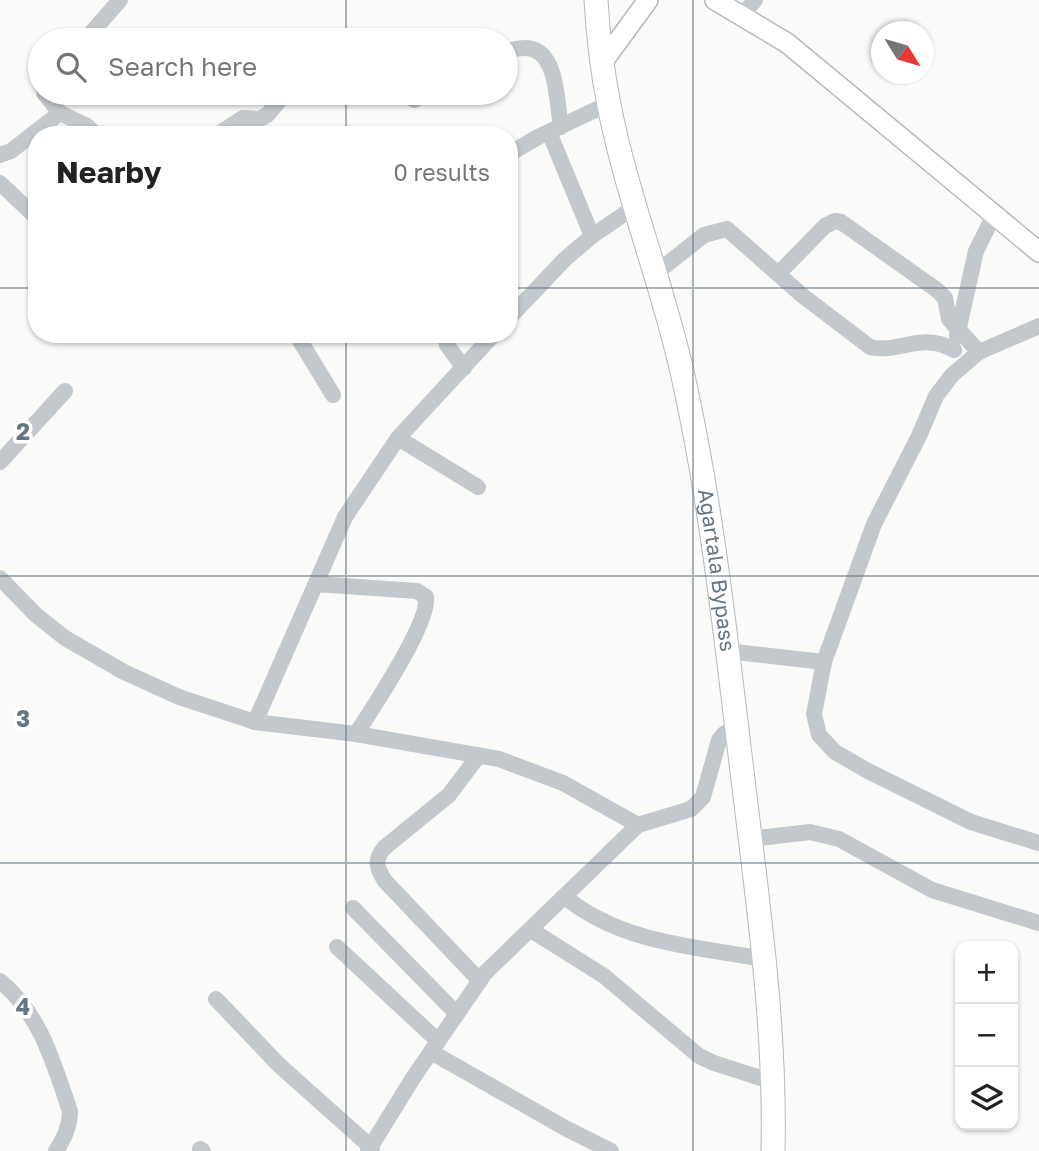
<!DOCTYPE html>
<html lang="en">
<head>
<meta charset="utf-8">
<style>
  :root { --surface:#fff; --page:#f2f2f2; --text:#222; --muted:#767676; --line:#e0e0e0 }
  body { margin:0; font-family:"Golos Text",sans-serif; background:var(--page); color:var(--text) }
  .controls { position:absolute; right:21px; bottom:21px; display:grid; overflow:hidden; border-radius:14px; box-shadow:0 2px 5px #0004 }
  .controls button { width:63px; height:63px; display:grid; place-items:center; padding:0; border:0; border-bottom:2px solid var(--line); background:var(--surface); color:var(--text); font:35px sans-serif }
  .compass { position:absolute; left:871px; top:21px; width:63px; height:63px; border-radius:50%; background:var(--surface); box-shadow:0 2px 5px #0004; rotate:127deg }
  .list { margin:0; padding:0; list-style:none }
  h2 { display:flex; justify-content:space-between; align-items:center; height:91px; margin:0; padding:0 28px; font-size:30px }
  h2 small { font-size:23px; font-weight:400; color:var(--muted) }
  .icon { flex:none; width:38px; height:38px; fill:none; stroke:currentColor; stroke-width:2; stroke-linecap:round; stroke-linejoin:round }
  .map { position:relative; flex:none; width:1039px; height:1151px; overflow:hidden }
  .search { position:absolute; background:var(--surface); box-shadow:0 2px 5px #0004; left:28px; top:28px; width:490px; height:77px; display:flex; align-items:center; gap:18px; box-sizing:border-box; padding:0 24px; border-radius:38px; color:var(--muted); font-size:26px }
  .panel { position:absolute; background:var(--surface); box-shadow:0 2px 5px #0004; left:28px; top:126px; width:490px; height:217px; border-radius:28px }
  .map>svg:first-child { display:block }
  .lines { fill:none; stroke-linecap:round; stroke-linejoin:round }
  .major-casing { stroke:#b5babe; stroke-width:22 }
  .highway-casing { stroke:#b4b9bd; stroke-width:25 }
  .minor { stroke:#c3c8cc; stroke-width:16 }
  .major { stroke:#fff; stroke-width:19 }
  .highway { stroke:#fff; stroke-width:23 }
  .grid { fill:none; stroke:#657683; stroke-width:2; stroke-opacity:0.55 }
  .labels { text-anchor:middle; stroke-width:7; stroke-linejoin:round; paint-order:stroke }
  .street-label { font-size:21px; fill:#657683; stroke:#fff }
  .grid-label { font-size:23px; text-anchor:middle; font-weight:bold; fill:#657683; stroke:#fff; stroke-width:7; stroke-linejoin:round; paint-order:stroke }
</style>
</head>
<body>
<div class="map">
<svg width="1039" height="1151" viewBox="0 0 1039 1151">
  <rect width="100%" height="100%" fill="#fafaf8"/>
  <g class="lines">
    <g class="major-casing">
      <g id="major">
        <path d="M715,0L787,43L1039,252"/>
        <path d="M602,63L648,0"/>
      </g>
    </g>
    <g class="highway-casing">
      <g id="highway">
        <path id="s1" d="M596,0C598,35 602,70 609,105C627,197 663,285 683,376C712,506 726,640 742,771C757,898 776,1023 773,1151"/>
      </g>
    </g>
    <g class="minor">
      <path d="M742,16L755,0"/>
      <path d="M365,37L368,40"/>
      <path d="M85,40L120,0"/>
      <path d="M506,52C558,32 555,92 561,127"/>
      <path d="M44,93L60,113"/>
      <path d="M405,93L414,100L429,93"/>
      <path d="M549,132L592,236"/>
      <path d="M217,135L243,118L260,119L267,115L286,93"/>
      <path d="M509,154L538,137L608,104"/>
      <path d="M0,155L11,151L60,113L87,126L96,135"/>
      <path d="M0,183L37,218"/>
      <path d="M656,273L704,235L727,229L803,296L870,347C901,354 920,331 954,350"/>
      <path d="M778,274L825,226L835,221L841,222L937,290L945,298L949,319L979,352"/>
      <path d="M509,318L565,259L592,236L636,206"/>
      <path d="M1039,326L979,352L952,375L936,396L919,436L874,524L824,662L814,714L819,735L835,752L868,771L971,822L1039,843"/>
      <path d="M296,334L333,395"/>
      <path d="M445,334L447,345L464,368"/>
      <path d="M957,336L976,251L994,215"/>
      <path d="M398,438L478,487"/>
      <path d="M0,462L65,391"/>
      <path d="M0,578L36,615L65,638L124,672L179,697L255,722L356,734L499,759L563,783L638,825L691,809L703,797L719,740L725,733L738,727"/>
      <path d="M316,584L417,591L426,597C430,623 372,709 356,734"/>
      <path d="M726,651L824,662"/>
      <path d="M255,722L345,517L398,438L494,334"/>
      <path d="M479,755L449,795L384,848C374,860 377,869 385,881L480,981"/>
      <path d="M750,839L810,832L839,839L932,890L1039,923"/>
      <path d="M565,897C621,943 696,947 765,959"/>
      <path d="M353,908L457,1014"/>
      <path d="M531,930L604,976L699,1056L714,1063L773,1082"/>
      <path d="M337,947L438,1041"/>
      <path d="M0,981C41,1015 53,1062 70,1111C70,1127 64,1138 56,1151"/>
      <path d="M216,999L279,1065L372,1148"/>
      <path d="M431,1052L567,1129L611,1151"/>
      <path d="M200,1149L203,1151"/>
      <path d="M368,1151L413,1078L485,973L638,825"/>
    </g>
    <use href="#major" class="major"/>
    <use href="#highway" class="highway"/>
  </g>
  <path class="grid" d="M346,0V40M693,0V1151M346,93V135M0,288H37M509,288H1039M346,334V1151M0,576H1039M0,863H1039"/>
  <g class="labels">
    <g class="street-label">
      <text dy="7" stroke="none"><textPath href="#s1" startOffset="584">Agartala Bypass</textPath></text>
    </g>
  </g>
  <g class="grid-label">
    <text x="23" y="440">2</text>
    <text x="23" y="727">3</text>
    <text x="23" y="1015">4</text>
  </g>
</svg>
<div class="controls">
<button>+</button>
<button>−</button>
<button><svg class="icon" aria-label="layers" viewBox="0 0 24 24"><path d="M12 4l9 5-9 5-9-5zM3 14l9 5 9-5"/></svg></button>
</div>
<svg class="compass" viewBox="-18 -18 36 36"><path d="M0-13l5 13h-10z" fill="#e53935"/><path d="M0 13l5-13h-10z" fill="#767676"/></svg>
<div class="search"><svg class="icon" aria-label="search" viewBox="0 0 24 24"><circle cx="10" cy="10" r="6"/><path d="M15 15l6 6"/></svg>Search here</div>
<section class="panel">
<h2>Nearby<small>0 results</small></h2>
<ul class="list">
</ul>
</section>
</div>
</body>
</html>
